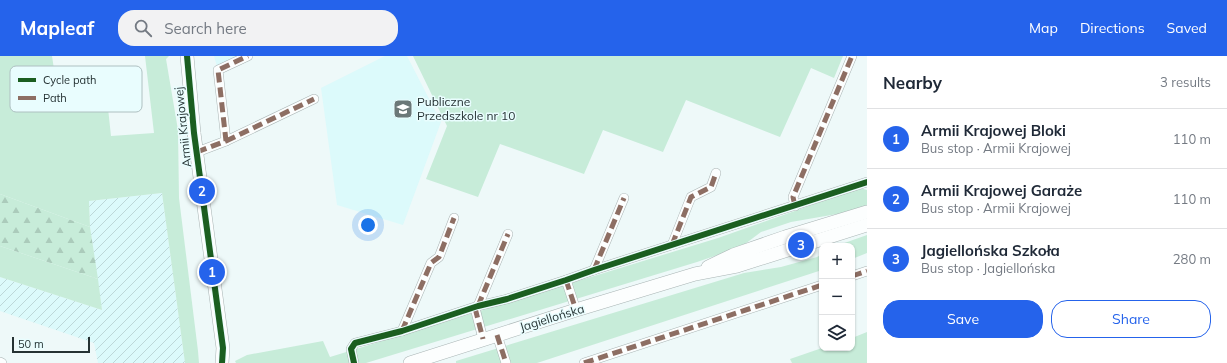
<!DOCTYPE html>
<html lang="en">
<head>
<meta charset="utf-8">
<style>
  :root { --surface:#fff; --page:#f2f2f3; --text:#1f2937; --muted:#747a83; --line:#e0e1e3; --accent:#2563eb }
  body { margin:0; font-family:Mulish,sans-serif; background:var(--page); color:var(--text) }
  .controls { position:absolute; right:12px; bottom:12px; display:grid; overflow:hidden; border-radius:8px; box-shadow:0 1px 3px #0004 }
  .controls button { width:36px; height:36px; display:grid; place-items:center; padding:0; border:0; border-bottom:1px solid var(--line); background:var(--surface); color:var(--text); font:20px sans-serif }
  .scale { position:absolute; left:12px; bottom:10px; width:78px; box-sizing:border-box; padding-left:4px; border:2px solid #253233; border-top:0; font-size:11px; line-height:14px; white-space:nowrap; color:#253233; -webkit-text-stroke:3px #e9fdfe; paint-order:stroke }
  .you { position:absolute; left:368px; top:169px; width:14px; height:14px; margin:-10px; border:3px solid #fff; border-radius:50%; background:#1a73e8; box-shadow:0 0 0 6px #1a73e833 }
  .badge { display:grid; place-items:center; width:26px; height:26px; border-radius:50%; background:var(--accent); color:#fff; font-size:13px; font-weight:700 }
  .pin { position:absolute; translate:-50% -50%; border:2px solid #fff; box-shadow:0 1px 4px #0006 }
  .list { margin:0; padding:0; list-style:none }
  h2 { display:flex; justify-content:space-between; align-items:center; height:52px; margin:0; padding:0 16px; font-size:17px }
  h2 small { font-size:13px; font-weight:400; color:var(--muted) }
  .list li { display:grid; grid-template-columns:26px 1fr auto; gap:12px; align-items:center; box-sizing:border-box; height:60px; padding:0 16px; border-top:1px solid var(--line) }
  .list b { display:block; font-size:15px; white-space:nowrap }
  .list p { margin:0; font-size:13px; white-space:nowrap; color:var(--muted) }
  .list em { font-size:13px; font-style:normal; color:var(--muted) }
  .actions { display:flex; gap:8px; padding:12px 16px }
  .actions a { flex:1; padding:9px 0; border:1px solid var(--accent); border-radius:16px; text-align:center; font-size:14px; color:var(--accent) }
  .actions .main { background:var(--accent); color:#fff }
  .icon { flex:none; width:22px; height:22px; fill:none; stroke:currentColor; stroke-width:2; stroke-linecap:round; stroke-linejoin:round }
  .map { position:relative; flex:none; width:867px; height:307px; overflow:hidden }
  header { display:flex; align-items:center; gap:24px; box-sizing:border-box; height:56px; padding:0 20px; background:var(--accent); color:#fff }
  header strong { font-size:19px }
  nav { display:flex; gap:22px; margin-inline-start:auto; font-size:14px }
  .search { width:280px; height:36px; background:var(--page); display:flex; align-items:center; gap:10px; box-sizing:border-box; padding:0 14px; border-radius:16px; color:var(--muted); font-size:15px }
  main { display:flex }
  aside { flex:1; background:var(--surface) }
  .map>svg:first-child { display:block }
  .built { fill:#dcfafb }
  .industrial { fill:url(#industrial-furrows) }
  .green { fill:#c7ecd9 }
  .forest { fill:url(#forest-firs) }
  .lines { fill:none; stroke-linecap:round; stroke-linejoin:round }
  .street-casing { stroke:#a9b4b4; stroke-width:10 }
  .secondary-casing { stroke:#a9b4b4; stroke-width:14 }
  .street { stroke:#fcfefe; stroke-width:9 }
  .secondary { stroke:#fcfefe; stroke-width:13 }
  .quiet { stroke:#8d6e63; stroke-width:5; stroke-dasharray:10 5; stroke-linecap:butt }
  .cycleway-casing { stroke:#e9fdfe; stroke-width:8 }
  .cycleway { stroke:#1b5e20; stroke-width:6 }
  .labels { text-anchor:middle; stroke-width:3; stroke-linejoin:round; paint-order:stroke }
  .poi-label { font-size:12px; fill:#253233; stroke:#e9fdfe; text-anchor:start }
  .street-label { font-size:12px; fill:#253233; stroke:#e9fdfe }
  .key { fill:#e9fdfe; stroke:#aec0c1; stroke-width:1 }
  .key-label { font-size:11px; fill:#253233 }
</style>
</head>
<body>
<header>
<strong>Mapleaf</strong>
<div class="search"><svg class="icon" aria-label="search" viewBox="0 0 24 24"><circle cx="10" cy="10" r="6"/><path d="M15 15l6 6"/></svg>Search here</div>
<nav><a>Map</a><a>Directions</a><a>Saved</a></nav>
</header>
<main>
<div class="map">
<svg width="867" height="307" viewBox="0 0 867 307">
  <defs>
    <pattern id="industrial-furrows" width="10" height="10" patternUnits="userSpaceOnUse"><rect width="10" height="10" fill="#dcfafb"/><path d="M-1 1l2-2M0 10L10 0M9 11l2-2" fill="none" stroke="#bdd7d8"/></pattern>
    <pattern id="forest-firs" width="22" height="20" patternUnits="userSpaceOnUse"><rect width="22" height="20" fill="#c7ecd9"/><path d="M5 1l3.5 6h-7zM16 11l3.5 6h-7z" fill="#abcbbb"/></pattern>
  </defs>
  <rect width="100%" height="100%" fill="#eef9f9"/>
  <g class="built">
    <path d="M214,0H248L218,14Z"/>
    <path d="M385,0H407L441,66L403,169L337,149L321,32Z"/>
  </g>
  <path class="industrial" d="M162,137L185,307H98L94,287L0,255V221L102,254L90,171L89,145Z"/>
  <g class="green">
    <path d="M0,0H52L55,20L104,15L111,80L154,77L145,0H169L166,3L178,74L179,142L198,295L199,307H185L162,137L89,145L90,171L0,138Z"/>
    <path d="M413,0H843L834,22L811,12L780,81L686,44L663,96L603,74L584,118L500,88L478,141L426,123L447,70Z"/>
    <path d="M860,132L867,134V152L860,154L791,166L761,176L741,191L697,206L366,307H236L235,305L247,299L323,285L330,301L718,182Z"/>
    <path d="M867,179V197L852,203V190H836Z"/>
    <path d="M0,190L98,223L102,254L0,221Z"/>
    <path d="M822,198V214L537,307H456V305L744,217L781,211L817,201Z"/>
    <path d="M867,276V307H792L790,303L822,292H852V282Z"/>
  </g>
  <path class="forest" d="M0,138L90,171L98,223L0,190Z"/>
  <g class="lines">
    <g class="street-casing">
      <g id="street">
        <path d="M226,85L314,43"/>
        <path d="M197,96L226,85L218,14L248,0"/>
        <path d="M795,150L793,141L852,0"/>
        <path d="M672,189L691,141L711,131L716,117"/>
        <path d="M594,214L624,142"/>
        <path d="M852,220L867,215"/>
        <path d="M566,224L576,254"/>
        <path d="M478,250L508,178"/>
        <path d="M475,252L483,283"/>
        <path d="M402,275L431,207L439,201L454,162"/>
        <path d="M497,279L506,307"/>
        <path d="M0,306L2,307"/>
        <path d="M354,307L351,293L355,287L402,275L478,250L507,243L566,224L594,214L867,126"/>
        <path d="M584,307L822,229"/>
      </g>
    </g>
    <g class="secondary-casing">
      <g id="secondary">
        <path d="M187,0L194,77L223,292L222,307"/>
        <path d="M708,211L733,199L785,181L867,156"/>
        <path d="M410,307L576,254L695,218L737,210L867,169"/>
      </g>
    </g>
    <use href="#street" class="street"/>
    <use href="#secondary" class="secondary"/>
    <g class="quiet">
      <path d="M226,85L314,43"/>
      <path d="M197,96L226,85L218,14L248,0"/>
      <path d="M795,150L793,141L852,0"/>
      <path d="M672,189L691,141L711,131L716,117"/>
      <path d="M594,214L624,142"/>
      <path d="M852,220L867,215"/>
      <path d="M566,224L576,254"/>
      <path d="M478,250L508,178"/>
      <path d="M475,252L483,283"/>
      <path d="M402,275L431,207L439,201L454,162"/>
      <path d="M497,279L506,307"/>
      <path d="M584,307L822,229"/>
    </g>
    <g class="cycleway-casing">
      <g id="cycleway">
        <path d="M187,0L194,77L223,292L222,307"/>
        <path d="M354,307L351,293L355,287L402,275L478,250L507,243L566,224L594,214L867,126"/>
      </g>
    </g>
    <use href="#cycleway" class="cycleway"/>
  </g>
  <defs>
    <g id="school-square" transform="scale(1)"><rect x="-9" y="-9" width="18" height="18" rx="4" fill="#6b7878" stroke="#e9fdfe"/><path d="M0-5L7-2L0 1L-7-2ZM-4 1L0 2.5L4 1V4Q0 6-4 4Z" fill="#fff"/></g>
  </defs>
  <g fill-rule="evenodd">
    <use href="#school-square" x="403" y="53"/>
  </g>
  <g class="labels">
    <g class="poi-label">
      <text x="417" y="50">Publiczne<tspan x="417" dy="14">Przedszkole nr 10</tspan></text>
    </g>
    <g class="street-label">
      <text transform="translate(183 71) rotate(-96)" y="4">Armii Krajowej</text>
      <text transform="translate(552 262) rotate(-17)" y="4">Jagiellońska</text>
    </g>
  </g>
  <rect x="10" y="10" width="132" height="46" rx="6" class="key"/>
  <rect x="18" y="22" width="18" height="4" fill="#1b5e20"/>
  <rect x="18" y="40" width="18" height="4" fill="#8d6e63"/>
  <g class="key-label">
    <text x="43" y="28">Cycle path</text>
    <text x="43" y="46">Path</text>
  </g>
</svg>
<div class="controls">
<button>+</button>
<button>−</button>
<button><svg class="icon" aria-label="layers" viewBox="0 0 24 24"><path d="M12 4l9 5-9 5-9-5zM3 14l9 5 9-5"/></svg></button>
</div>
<div class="scale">50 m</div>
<div class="you"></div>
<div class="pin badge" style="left:212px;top:216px">1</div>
<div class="pin badge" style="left:202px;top:135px">2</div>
<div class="pin badge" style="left:801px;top:189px">3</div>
</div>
<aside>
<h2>Nearby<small>3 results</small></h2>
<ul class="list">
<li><span class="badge">1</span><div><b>Armii Krajowej Bloki</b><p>Bus stop · Armii Krajowej</p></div><em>110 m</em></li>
<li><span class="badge">2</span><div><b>Armii Krajowej Garaże</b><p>Bus stop · Armii Krajowej</p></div><em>110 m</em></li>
<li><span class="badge">3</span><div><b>Jagiellońska Szkoła</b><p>Bus stop · Jagiellońska</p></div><em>280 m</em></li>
</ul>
<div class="actions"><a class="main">Save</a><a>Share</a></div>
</aside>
</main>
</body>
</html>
